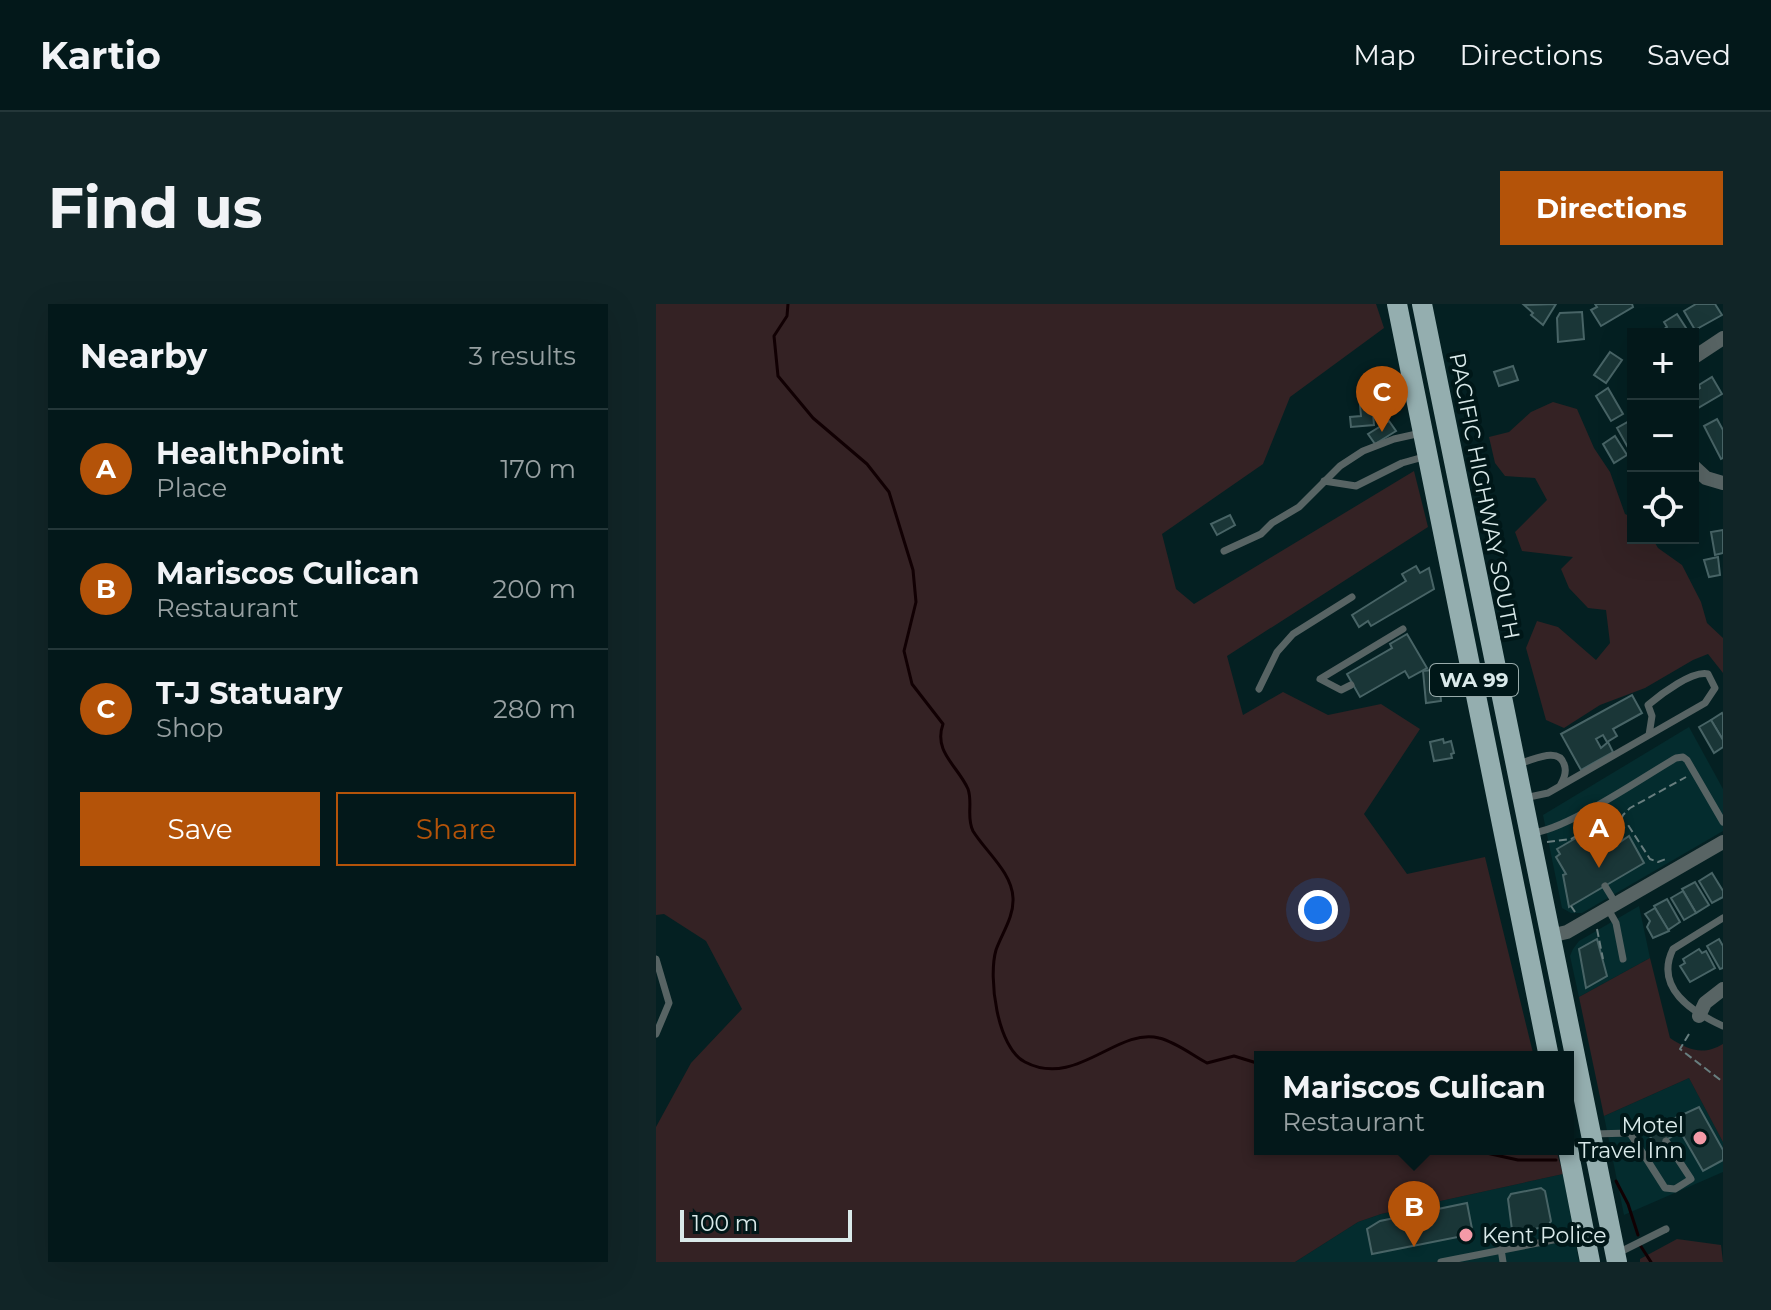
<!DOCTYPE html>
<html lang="en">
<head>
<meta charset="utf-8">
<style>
  :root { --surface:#03181a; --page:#112527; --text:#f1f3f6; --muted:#97a0a2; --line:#243739; --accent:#b45309 }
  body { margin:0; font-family:Montserrat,sans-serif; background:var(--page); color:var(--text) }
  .controls { position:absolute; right:24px; top:24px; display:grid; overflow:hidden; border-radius:0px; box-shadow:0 8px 32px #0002 }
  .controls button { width:72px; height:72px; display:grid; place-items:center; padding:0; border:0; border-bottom:2px solid var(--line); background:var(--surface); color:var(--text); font:40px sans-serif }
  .scale { position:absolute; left:24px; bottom:20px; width:172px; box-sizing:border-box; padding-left:8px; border:4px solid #daeaea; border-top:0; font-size:22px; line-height:28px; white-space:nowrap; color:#daeaea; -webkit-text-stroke:6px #001718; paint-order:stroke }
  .you { position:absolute; left:662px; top:606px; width:28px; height:28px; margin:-20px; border:6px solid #fff; border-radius:50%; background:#1a73e8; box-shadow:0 0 0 12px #1a73e833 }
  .badge { display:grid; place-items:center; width:52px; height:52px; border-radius:50%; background:var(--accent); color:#fff; font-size:26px; font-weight:700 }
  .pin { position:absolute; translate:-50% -66px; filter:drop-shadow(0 2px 4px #0008) }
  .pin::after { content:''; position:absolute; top:42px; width:28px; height:24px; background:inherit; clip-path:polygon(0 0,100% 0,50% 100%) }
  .popup { position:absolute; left:598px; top:747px; width:320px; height:104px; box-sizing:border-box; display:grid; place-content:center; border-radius:0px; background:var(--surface); filter:drop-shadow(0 2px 6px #0005); font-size:26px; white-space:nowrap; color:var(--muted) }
  .popup b { font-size:30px; color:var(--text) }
  .popup::after { content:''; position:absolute; left:50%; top:100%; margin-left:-16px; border:16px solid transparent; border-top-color:var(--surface) }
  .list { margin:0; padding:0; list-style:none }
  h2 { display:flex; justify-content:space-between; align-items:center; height:104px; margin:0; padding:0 32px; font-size:34px }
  h2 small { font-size:26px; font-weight:400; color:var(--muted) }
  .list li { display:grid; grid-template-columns:52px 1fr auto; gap:24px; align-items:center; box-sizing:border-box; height:120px; padding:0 32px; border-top:2px solid var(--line) }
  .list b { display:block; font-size:30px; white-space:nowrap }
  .list p { margin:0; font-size:26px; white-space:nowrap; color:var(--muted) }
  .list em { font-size:26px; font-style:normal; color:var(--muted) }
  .actions { display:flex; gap:16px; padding:24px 32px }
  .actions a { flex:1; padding:18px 0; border:2px solid var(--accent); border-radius:0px; text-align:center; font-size:28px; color:var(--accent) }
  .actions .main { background:var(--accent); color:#fff }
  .icon { flex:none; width:44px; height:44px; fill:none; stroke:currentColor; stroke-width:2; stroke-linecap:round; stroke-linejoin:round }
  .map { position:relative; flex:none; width:1067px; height:958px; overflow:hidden; border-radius:0px }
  header { display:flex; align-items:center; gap:48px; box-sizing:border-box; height:112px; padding:0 40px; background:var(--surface); border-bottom:2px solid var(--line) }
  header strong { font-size:38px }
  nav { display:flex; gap:44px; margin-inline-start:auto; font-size:28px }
  .intro { display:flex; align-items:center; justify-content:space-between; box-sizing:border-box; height:192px; padding:0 48px }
  h1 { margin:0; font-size:56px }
  .button { padding:20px 36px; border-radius:0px; background:var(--accent); color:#fff; font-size:28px; font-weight:700 }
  main { display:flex; gap:48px; padding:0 48px }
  aside { flex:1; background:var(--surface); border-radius:0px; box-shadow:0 8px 32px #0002 }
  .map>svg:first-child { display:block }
  .built { fill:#042c2e }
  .green { fill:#342224 }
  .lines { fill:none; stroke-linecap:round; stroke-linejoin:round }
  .stream { stroke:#110003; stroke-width:3 }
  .building { fill:#1a3637; stroke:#486466; stroke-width:2 }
  .path { stroke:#687e7f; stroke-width:2; stroke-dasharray:8 4; stroke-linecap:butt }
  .service { stroke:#586464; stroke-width:7 }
  .minor { stroke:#586464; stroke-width:14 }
  .primary { stroke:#94aeaf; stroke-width:20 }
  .poi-dot { fill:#f49aa7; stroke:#001718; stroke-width:3 }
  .labels { text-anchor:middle; stroke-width:8; stroke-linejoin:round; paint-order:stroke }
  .shield { fill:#001718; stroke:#99abab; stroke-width:2 }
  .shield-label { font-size:20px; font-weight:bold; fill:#daeaea }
  .street-label { font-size:22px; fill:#daeaea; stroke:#001718 }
  .poi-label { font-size:22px; fill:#daeaea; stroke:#001718; text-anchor:end }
</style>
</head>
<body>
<header>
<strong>Kartio</strong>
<nav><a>Map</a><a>Directions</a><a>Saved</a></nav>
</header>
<div class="intro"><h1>Find us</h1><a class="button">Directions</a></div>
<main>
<aside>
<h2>Nearby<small>3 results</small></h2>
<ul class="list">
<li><span class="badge">A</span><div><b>HealthPoint</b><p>Place</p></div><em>170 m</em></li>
<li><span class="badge">B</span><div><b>Mariscos Culican</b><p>Restaurant</p></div><em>200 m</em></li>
<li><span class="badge">C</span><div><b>T-J Statuary</b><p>Shop</p></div><em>280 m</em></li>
</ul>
<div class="actions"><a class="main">Save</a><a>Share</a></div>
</aside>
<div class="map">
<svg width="1067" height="958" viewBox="0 0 1067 958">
  <rect width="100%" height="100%" fill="#042022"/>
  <g class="built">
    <path d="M1033,423L1067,485V527L926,609H915L906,604L887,511Z"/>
    <path d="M983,602L994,654L923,693L914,652L917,645L923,637Z"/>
    <path d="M1033,774L1067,838V868L968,911L948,812Z"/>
    <path d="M907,870L923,958H639L702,918L725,910Z"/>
  </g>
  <g class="green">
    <path d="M0,0H720L728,24L634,93L607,160L506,230L520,285L538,300L758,167L772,223L571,352L587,411L627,388L672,411L725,400L764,425L708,510L751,570L829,553L878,753H604V845H900L907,870L725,910L702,918L639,958H0V823L35,759L86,705L50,637L8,610L0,611Z"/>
    <path d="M897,98L921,105L938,144L954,168L969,210L977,214V234H996L1002,244L1026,261L1045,298L1051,319L1067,334V369L1052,350L1037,356L989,384L944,401L908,424L890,416L870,344L881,317L902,323L940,356L954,339L950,306L932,304L913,284L905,265L917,253L866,247L859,228L891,196L879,174L849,172L839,159L833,133L853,128L875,108Z"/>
    <path d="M994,654L1014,734C1032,746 1047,752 1067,740V838L1033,774L948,812L923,693Z"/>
    <path d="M1021,935L1065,941L1067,958H984V955Z"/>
  </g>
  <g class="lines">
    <g class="stream">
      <path d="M132,0L131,12L118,32L122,72L157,114L211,160L233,188L257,266L260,298L248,347L256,380L287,420C277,448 302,462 312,485C317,499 310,513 317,527C329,547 356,568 357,594C358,613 346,629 340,646C332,673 341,744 369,758C420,785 461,723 503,734C520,738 536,751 551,759L578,752L604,760"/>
      <path d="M824,845L826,848L862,856H900"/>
      <path d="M960,877L972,900L982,931"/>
      <path d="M984,941L995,958"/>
    </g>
  </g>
  <g class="building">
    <path d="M900,0L887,21L875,11L877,9L868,1Z"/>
    <path d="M939,0H976L977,3L945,22L935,6L941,3Z"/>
    <path d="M1040,0H1059L1066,11L1039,26L1028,7Z"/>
    <path d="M926,8L928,35L902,38L901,14L904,9Z"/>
    <path d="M1021,10L1032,27L1027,30H1001L1011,23L1008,18Z"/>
    <path d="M954,48L966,56L950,79L938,71Z"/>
    <path d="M857,62L862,76L843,82L838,68Z"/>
    <path d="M1056,73L1066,90L1042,104L1037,94V88L1044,84L1043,81Z"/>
    <path d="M714,82V85L719,84L716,98L718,121L695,123L694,113L705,112L703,90L707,89V83Z"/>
    <path d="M952,84L967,110L955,117L940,92Z"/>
    <path d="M977,115V148L975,149L961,124Z"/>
    <path d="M1061,115L1067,126V154L1065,155L1048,122Z"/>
    <path d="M733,117L740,127L719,140L712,130Z"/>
    <path d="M959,132L971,151L958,159L947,140Z"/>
    <path d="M574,211L579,221L561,231L555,220Z"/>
    <path d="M1067,226V249L1059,251L1055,228Z"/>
    <path d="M1062,253L1064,271L1053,273L1048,256Z"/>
    <path d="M760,262L764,269L773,264L778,285L715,322L712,317L703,323L696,311L750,277L746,270Z"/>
    <path d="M751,330L771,364L753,374L749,367L704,393L691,370L736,344L734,340Z"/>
    <path d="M794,364L795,374L783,375L785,397L770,399L767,367Z"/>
    <path d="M976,391L986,409L957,425L961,432L951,438L947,431L940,435L945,444L952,438L957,448L925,466L905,430Z"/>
    <path d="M1066,409L1067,411V436L1055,416Z"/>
    <path d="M1055,416L1067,436V443L1058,449L1043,423Z"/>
    <path d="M787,435L788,439L795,437L798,449L795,450L796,454L778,457L774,438Z"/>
    <path d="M951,516L964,538L973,532L988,559L913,603L907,571L910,570L900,553L904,550L901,545Z"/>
    <path d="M1056,569L1067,587V593L1056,599L1043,577Z"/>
    <path d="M1039,578L1053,601L1040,609L1026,585Z"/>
    <path d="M1027,587L1040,609L1028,616L1015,594Z"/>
    <path d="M1011,595L1024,618L1012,626L998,602Z"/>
    <path d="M999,604L1013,627L997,634L991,623L994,617L989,610Z"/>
    <path d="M941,635L951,672L930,684L923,645Z"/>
    <path d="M1063,635L1067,642V664L1064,665L1051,642Z"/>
    <path d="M1043,645L1046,649L1050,647L1059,664L1034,678L1024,662L1029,659L1027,655Z"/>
    <path d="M1043,803L1067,846V856L1047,867L1024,827L1000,843L991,827Z"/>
    <path d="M885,884L889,887L895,917L892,922L860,929L856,926L852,895L855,890Z"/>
    <path d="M811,899L817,930L716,950L711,925L724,917Z"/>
  </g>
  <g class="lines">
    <g class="path">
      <path d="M961,527L967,511L974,504L1030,473"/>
      <path d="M962,527L972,521L994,555L1002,558L1010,555"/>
      <path d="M891,538L915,535L951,514L960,526"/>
      <path d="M915,602L919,608"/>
      <path d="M941,625L947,655"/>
      <path d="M1033,730L1024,745L1067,778"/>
    </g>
    <g class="service">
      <path d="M668,177L700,182L746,159L771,152"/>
      <path d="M568,247L605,230L616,219L643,203L684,162L707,147L738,135L765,129"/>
      <path d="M695,381L685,386L664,375L747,325"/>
      <path d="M603,385L621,348L637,330L696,293"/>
      <path d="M864,459C876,457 902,442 908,460C911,467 909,473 905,480"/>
      <path d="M868,494L892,489L1049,399L1059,384L1052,370C1037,366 1005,390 992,401L996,412L993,431"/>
      <path d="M875,529C909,527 987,473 1020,454L1027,453L1031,456L1067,518"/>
      <path d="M949,582L960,600"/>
      <path d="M952,605L960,619L967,655"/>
      <path d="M1067,614L1017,645C998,684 1036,708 1067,722"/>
      <path d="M0,655L13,699L0,730"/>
      <path d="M974,829L993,820L1001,822"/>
      <path d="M937,830L974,829L1009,884L1019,885L1035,875L1010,837"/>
      <path d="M845,945L847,958"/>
      <path d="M962,949L1010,925"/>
      <path d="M785,958L928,930"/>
    </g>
    <g class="minor">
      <path d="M1037,54L1067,34"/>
      <path d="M1037,162L1050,174L1067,179"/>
      <path d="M894,632L911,628L1067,538"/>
      <path d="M1043,712L1049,699L1067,685"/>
    </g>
    <g class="primary">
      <path d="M741,0L893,753"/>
      <path d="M766,0L961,958"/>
      <path d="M912,845L934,958"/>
    </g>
  </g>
  <g class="poi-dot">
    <circle cx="1044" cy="834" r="8"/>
    <circle cx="810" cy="931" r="8"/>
  </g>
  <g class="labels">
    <rect class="shield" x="774" y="360" width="88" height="32" rx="6"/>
    <g class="shield-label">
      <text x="818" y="383">WA 99</text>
    </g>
    <g class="street-label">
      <text transform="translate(829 192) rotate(79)" y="8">PACIFIC HIGHWAY SOUTH</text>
    </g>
    <g class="poi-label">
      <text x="1028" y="829">Motel<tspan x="1028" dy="25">Travel Inn</tspan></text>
      <text x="826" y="939" text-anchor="start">Kent Police</text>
    </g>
  </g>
</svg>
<div class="controls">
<button>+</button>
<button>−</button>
<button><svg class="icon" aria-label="locate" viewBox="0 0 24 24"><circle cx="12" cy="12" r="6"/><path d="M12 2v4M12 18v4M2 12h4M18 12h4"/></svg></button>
</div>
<div class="scale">100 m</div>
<div class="you"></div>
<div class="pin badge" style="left:943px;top:564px">A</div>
<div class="pin badge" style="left:758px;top:943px">B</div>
<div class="popup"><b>Mariscos Culican</b>Restaurant</div>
<div class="pin badge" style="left:726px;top:128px">C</div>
</div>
</main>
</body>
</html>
